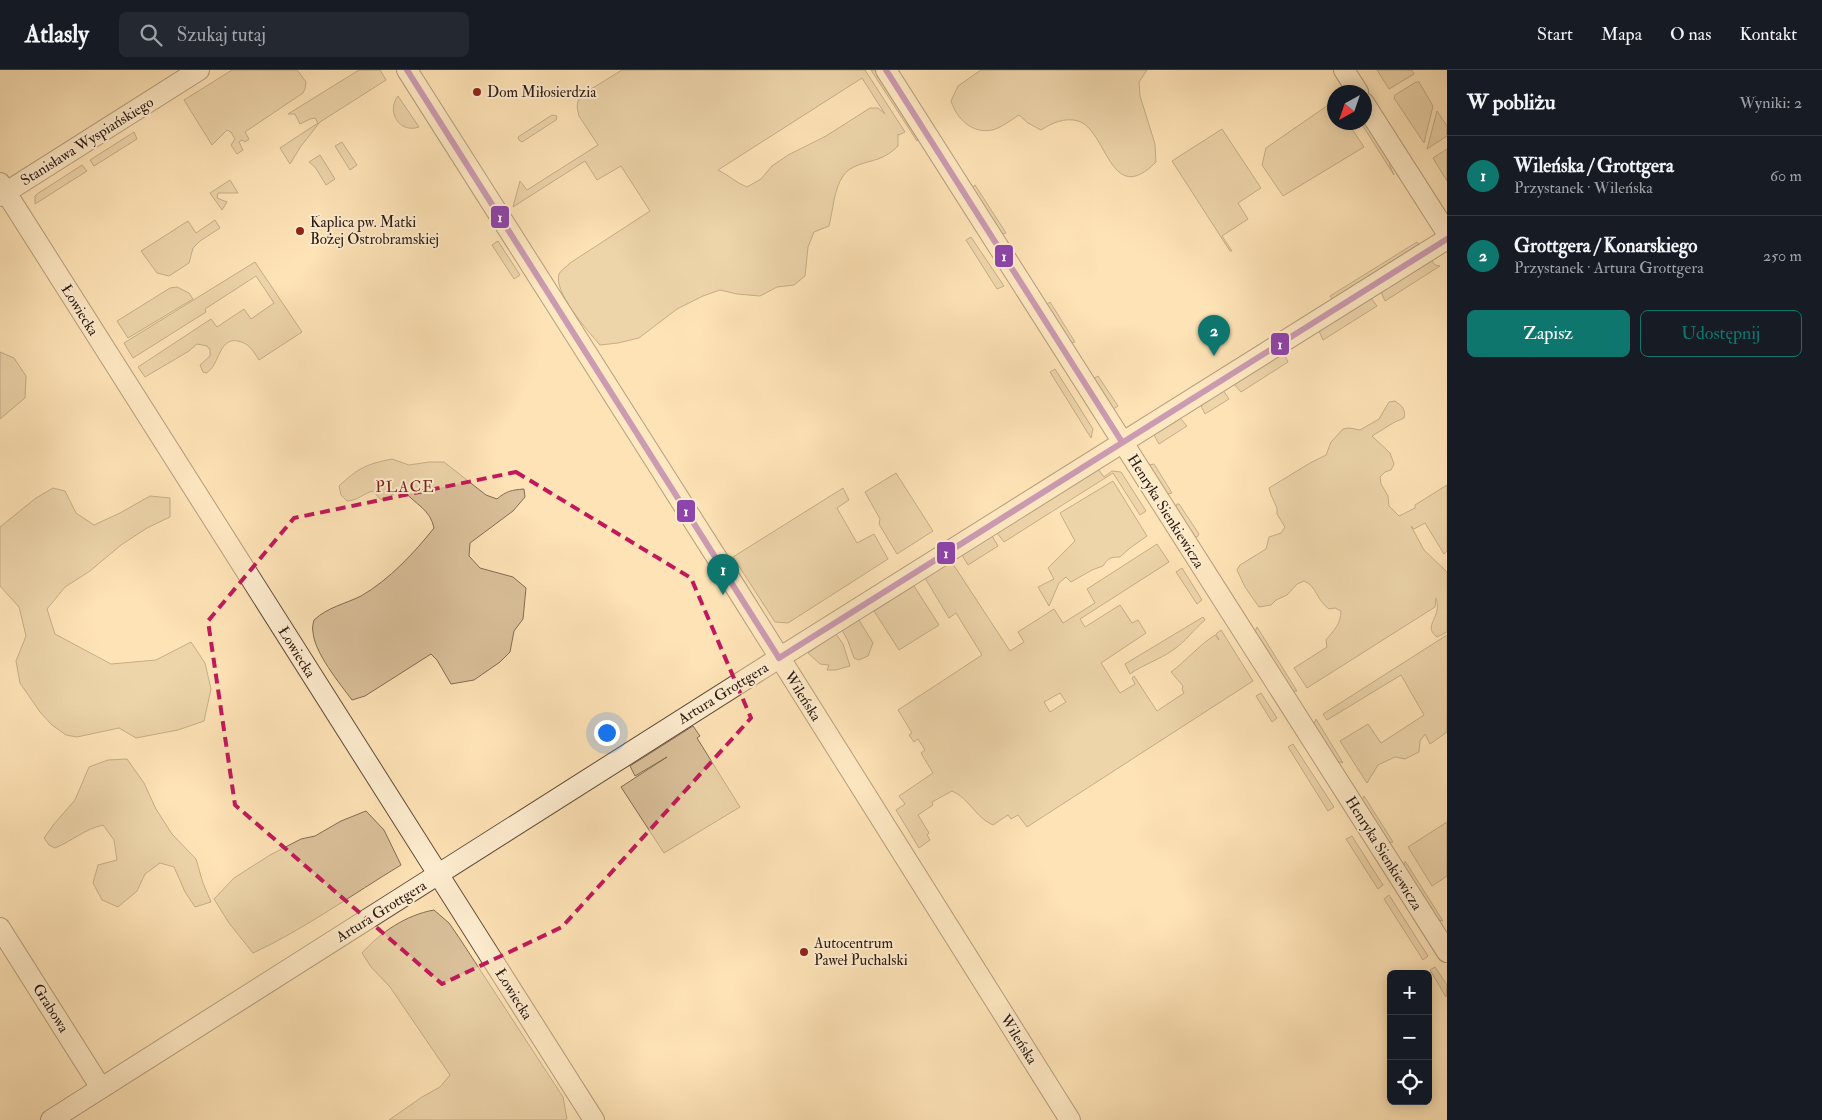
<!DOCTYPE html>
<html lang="pl">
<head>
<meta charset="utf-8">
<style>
  :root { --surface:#171b24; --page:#242831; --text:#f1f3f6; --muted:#9ea1a6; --line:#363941; --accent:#0f766e }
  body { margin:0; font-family:"IM FELL Double Pica",serif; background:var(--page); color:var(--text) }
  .controls { position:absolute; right:15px; bottom:15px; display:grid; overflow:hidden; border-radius:8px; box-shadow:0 2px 12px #0003 }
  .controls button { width:45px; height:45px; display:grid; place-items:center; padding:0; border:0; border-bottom:1px solid var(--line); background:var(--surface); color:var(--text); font:25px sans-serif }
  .compass { position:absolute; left:1327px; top:15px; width:45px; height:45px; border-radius:50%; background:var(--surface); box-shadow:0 2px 12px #0003; rotate:220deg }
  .you { position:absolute; left:606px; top:662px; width:18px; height:18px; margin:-12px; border:4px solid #fff; border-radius:50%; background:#1a73e8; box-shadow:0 0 0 8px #1a73e833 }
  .badge { display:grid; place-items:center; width:32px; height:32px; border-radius:50%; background:var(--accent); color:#fff; font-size:16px; font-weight:700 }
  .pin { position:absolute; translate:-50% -41px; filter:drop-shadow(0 1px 2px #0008) }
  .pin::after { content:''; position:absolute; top:26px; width:18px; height:15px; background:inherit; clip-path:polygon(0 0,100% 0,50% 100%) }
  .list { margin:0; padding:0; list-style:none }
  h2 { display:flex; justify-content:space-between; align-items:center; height:65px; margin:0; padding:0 20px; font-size:21px }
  h2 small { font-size:16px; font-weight:400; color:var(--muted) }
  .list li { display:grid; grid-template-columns:32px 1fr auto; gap:15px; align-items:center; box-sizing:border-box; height:80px; padding:0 20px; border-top:1px solid var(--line) }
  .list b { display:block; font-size:19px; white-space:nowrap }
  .list p { margin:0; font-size:16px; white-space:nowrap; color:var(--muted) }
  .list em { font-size:16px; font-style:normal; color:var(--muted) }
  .actions { display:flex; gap:10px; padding:15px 20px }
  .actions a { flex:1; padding:11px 0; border:1px solid var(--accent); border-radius:8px; text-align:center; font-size:18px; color:var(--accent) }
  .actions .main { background:var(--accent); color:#fff }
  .icon { flex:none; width:28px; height:28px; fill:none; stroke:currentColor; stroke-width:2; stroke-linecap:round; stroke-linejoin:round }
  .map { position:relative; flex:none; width:1447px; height:1050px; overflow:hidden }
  header { display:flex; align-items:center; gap:30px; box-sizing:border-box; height:70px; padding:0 25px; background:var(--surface); border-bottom:1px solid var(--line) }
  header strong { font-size:24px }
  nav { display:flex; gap:28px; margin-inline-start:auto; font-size:18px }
  .search { width:350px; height:45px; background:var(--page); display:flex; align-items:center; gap:12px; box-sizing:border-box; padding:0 18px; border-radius:8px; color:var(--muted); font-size:19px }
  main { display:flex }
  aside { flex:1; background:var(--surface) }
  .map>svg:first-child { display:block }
  .green { fill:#dac09a; stroke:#826c54; fill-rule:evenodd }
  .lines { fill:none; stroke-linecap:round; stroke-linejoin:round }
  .minor-casing { stroke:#604b38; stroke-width:22 }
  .minor { stroke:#feedd0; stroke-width:20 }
  .bus-1-casing { stroke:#feedd0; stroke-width:10 }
  .bus-1 { stroke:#8e44ad; stroke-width:6 }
  .marked { fill:none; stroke:#c2185b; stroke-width:4; stroke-dasharray:10 6; stroke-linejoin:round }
  .poi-dot { fill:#8f2418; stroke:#feedd0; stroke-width:2 }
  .labels { text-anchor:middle; stroke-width:4; stroke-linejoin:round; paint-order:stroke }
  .poi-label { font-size:15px; fill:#2b180d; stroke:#feedd0; text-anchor:start }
  .street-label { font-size:15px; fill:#2b180d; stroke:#feedd0 }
  .neighbourhood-label { font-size:16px; letter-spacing:1px; fill:#7a1f14; stroke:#feedd0 }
  .line-badge { stroke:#feedd0; stroke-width:2 }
  .badge-label { font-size:14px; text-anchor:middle; font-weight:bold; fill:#fff }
</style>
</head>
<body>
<header>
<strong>Atlasly</strong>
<div class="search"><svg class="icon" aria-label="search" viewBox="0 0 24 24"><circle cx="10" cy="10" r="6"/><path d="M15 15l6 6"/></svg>Szukaj tutaj</div>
<nav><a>Start</a><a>Mapa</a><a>O nas</a><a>Kontakt</a></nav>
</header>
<main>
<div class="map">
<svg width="1447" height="1050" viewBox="0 0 1447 1050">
  <rect width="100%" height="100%" fill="#fee3b7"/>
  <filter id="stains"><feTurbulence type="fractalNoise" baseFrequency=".004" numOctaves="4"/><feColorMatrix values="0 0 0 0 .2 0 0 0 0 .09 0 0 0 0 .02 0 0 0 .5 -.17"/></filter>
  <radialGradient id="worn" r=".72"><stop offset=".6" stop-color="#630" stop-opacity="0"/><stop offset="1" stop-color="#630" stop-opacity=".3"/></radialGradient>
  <g class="green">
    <path d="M232,0H297L306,12L305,19L303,23L245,62L249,69L245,72L242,70L239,72L243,80L237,84L231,75L235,69L231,62L227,60L212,75L184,30Z"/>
    <path d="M359,0H380L386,10L320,52L301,76L290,94L280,78L318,53L315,48L310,49L300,54L295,44H288Z"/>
    <path d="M622,0H865L905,62L899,65L898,64V76C892,82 886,86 878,89C866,93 850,95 843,106C834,119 833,140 829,156L814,162L808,177L805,206L794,215L777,217L760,226L737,224L720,220L703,226L677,239L639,268L618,273L600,275C588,261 553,222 559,204C561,200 566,197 570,193L650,141L621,96L597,110L585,91L513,137L520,111L527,120L598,75L579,46L577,37L578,31L583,24ZM862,8L885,44L878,38H870L826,66L788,85L772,96L761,109L747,117C736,113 729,105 718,100Z"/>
    <path d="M871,0H875L918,68L917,71Z"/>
    <path d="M981,0H1147L1139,12L1140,26L1155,74L1156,92C1110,139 1107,59 1078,51C1065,47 1052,53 1041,60L1028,53L1019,45C1011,50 1001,58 992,60C972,64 957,49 951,31L958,16Z"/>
    <path d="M1377,0H1412L1414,4L1389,19Z"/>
    <path d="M1416,12H1419L1433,36L1424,73L1394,28L1395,25Z"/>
    <path d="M398,26L419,57C399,64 386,41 398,26Z"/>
    <path d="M1334,31V52L1348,53L1364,77L1283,126L1262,95L1266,78Z"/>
    <path d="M1437,41L1447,56V66L1427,79Z"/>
    <path d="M552,45L557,46L556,50L522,72L519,70L518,67Z"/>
    <path d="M1365,51L1390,92V96L1394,105L1361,53Z"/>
    <path d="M1222,59L1261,118L1238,133L1248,149L1222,166L1232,181H1230L1172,91Z"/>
    <path d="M134,62L137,69L94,96L90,90Z"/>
    <path d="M342,72L357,95L350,100L335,76Z"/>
    <path d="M1447,79V111L1433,88Z"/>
    <path d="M320,85L335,109L326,115L315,97L309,92Z"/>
    <path d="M82,95L87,101L35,134V126L37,124Z"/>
    <path d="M230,110L238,123H218L217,128L227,132L222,140L210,123Z"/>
    <path d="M975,115L1006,163L1002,164L972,119Z"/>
    <path d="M215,150L220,158L200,171L193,178L189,193L169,206L157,203L141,181L188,151L196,163Z"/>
    <path d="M971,167L1004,216L997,219L966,170Z"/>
    <path d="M498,171L520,205L514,209L492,175Z"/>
    <path d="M1417,172L1419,174L1332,229L1330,226Z"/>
    <path d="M1431,190L1435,195L1440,196L1385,231L1381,222Z"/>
    <path d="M255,192L302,262L259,290C253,281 249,273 238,271C218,267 220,296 206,303L203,302L200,295L210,286V280L207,276L197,274L189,281L145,307L138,297L211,249L217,257L244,239L251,249L274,233L256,206L205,239L206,242L133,288L124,273Z"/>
    <path d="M177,217L189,223L193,229L128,268L117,251L170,218Z"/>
    <path d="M1371,228L1377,236L1323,270L1319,261Z"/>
    <path d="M1050,232L1075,272L1071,273L1046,235Z"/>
    <path d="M0,282L14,288L26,306L25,328L0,349Z"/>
    <path d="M1281,284L1285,286L1288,292L1241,322L1234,314Z"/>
    <path d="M1055,299L1093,359L1091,368L1050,302Z"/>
    <path d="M1098,306L1118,336L1113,339L1093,309Z"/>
    <path d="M1223,320L1229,329L1205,344L1201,336Z"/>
    <path d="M1395,331C1402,336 1406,339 1404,348L1393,353L1372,366L1390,383L1394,394L1391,400L1385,402L1380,407L1381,414L1388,426L1389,436L1399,446L1415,438V435L1447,415V481L1444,484L1425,453L1414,459L1411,456L1424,480L1447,502V562L1437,567C1425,558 1435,552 1437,540C1438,536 1437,531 1436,528L1435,537L1307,618L1294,598L1327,577L1326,570C1334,560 1341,554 1341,541L1335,538L1329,539C1316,530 1317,516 1304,511L1297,514L1287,525L1276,530L1271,535L1259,537L1245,517L1237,500L1240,495L1266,479L1269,467L1281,463L1285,457L1277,444V438L1271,425L1269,418L1310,393L1326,385L1331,372L1343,359L1349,358L1360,360L1379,349L1389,332Z"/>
    <path d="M1180,348L1187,356L1159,374L1154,365Z"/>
    <path d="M392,389L409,395L429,392H444L486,425L497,429C506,421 512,420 524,419L525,427L513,441L470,473L469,486L480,498L513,507L526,518L523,549L514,561L510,582L500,592L474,610L451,614L437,590L431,584L365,626L352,630C340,614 314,582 313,562C312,558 313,554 314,550C328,537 345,534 361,526C389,510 415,482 434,458C430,439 416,435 404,421H398L384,430L380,429L373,421C364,423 357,431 347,431L341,425L339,416C358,398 367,394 392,389Z"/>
    <path d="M1154,394L1172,423L1167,424L1149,395Z"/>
    <path d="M1098,399L1104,407L1112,401L1121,402L1146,441L1140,445L1113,403L1004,472L997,463Z"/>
    <path d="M896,403L933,461L897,484L879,454L880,449L865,422Z"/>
    <path d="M1113,411L1147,466L1130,478L1120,487C1111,487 1108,488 1103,496L1092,500L1071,512L1066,507L1059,513L1049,536L1038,517L1054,509L1048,498L1075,471L1060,443Z"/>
    <path d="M53,418L65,421L76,443L94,455L120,443L150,426L170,428V447L147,458L121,475L90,501L65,517L47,539L55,564L111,594L156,590L191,572L205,593L211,619L204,651L178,660L136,668L119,658L77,667L66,665L52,655L40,642L20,613L16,591L26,566L19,537L0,516V457L36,428Z"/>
    <path d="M843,418L849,430L837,438L857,473L874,464L888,489L788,553L775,552L733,487Z"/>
    <path d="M1177,434H1179L1199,464L1197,467L1194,466L1176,437Z"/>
    <path d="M992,466L998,476L968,495L962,485Z"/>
    <path d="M1157,474L1169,492L1080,549L1085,557L1120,535L1132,553L1138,550L1146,563L1101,593L1120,623L1135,614L1132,608L1134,606L1157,641L1184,623L1182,619L1183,616L1171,602C1187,590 1198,576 1215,565L1219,570L1216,564L1221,560L1253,611L1027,757L1018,745L1011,749L1008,745L993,755C976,748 969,728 952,721L932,732L933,735L918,745L929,763L927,765L930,770L919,778L896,740L905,734L899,726L933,703L921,683L925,680L918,669L914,672L909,665L912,663L898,640L982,585L956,543L949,548L925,508L951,491L1010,581L1024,572L1018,562L1054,539L1063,553L1095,533L1087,519ZM1060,623L1066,632L1050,642L1044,632Z"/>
    <path d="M1182,498L1202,530L1197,534L1176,502Z"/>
    <path d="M914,516L939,555L899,580L874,541Z"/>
    <path d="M1203,547L1205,550C1194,559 1185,572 1173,580C1159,590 1144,594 1130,604L1125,594Z"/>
    <path d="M859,550L873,573L868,586L859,590L854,588L848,571L842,560Z"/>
    <path d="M1257,557L1297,621H1293L1255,562Z"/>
    <path d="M836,564L843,574L850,596L836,600H827L829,595L820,594L808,583Z"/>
    <path d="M1447,565V662L1430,674L1425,664L1420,671L1419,682L1405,689L1395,687L1378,695L1367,713L1340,671L1368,654L1381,673L1424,645L1401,605L1327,650L1323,644Z"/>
    <path d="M1261,623L1277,648L1272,652L1256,626Z"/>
    <path d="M1316,649L1343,693L1337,691L1313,656Z"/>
    <path d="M693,656L700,666L697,668L740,737L664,783L621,717L667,687L635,706L630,696Z"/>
    <path d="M1293,674L1334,737L1328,741L1288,677Z"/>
    <path d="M127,689L144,713L156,739L172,764L196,789L203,813L211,832L195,837L185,822L174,797L160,793L145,804L137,821L118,837L102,830L93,813L98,795L117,790L114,770L103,755C85,759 72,771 55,778L49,775L44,768L54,754L75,730L89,697L108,690Z"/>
    <path d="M1364,726L1393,772L1388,773L1362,730Z"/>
    <path d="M366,741L384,760L401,795C353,824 303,860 253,883L229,853L214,829L234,808L270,785L301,769L315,766L341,751Z"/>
    <path d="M1447,752V806L1432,816L1408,777Z"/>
    <path d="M1352,766L1383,815L1378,819L1346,769Z"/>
    <path d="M1405,791L1443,851L1438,850L1404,798Z"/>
    <path d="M1389,825L1428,886L1423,890L1384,829Z"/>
    <path d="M434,840L449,853L460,869L563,1027L567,1049L565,1050H389L422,1027L440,1017L450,1005L390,917L371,897L362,883C381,862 406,845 434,840Z"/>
    <path d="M1435,897L1447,915L1446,927L1430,900Z"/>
  </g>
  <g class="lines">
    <g class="minor-casing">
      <g id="minor">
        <path d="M407,0L736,518L1070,1050"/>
        <path d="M886,0L1447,882"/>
        <path d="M1344,0L1358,22"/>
        <path d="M1364,33L1447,163"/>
        <path d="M0,113L594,1050"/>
        <path d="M0,126L199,0"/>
        <path d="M0,858L101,1018"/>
        <path d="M51,1050L779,588L1447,169"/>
      </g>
    </g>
    <use href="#minor" class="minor"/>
    <g class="bus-1-casing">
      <g id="bus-1">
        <path d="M407,0L779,588"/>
        <path d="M886,0L1122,372"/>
        <path d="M779,588L1447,169"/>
      </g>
    </g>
    <use href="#bus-1" class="bus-1"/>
  </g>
  <path d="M0 0H1447V1050H0ZM516,402L691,508L751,648L562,857L442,914L235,735L208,551L294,448Z" fill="#fee3b7" fill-opacity=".55" fill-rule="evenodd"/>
  <path class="marked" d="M516,402L691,508L751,648L562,857L442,914L235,735L208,551L294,448Z"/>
  <g class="poi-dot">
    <circle cx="477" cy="22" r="5"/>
    <circle cx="300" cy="161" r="5"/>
    <circle cx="804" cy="882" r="5"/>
  </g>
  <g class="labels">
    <g class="poi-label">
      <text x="487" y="27">Dom Miłosierdzia</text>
      <text x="310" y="157">Kaplica pw. Matki<tspan x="310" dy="17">Bożej Ostrobramskiej</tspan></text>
      <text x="814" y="878">Autocentrum<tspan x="814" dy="17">Paweł Puchalski</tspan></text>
    </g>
    <g class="street-label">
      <text transform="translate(87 71) rotate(-32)" y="5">Stanisława Wyspiańskiego</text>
      <text transform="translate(80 240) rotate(58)" y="5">Łowiecka</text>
      <text transform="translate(1166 441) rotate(58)" y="5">Henryka Sienkiewicza</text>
      <text transform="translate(297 582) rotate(58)" y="5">Łowiecka</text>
      <text transform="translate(723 623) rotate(-32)" y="5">Artura Grottgera</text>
      <text transform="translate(803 626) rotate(58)" y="5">Wileńska</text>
      <text transform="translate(1384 783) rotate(58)" y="5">Henryka Sienkiewicza</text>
      <text transform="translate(381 841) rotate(-32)" y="5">Artura Grottgera</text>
      <text transform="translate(514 924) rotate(58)" y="5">Łowiecka</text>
      <text transform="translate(51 938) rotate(58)" y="5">Grabowa</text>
      <text transform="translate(1019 969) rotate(58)" y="5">Wileńska</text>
    </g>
    <g class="neighbourhood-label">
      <text x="405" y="422">PLACE</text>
    </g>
  </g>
  <g class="line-badge">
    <rect x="490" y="135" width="20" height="24" rx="5" fill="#8e44ad"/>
    <rect x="994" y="174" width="20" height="24" rx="5" fill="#8e44ad"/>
    <rect x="1270" y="262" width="20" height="24" rx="5" fill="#8e44ad"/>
    <rect x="676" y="429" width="20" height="24" rx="5" fill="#8e44ad"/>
    <rect x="936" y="471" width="20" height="24" rx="5" fill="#8e44ad"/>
  </g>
  <g class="badge-label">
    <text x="500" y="152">1</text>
    <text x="1004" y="191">1</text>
    <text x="1280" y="279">1</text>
    <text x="686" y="446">1</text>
    <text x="946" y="488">1</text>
  </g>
  <rect width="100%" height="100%" filter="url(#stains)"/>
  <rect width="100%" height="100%" fill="url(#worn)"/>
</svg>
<div class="controls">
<button>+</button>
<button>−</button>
<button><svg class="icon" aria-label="locate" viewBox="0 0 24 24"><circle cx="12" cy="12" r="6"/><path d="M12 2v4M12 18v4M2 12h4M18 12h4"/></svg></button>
</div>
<svg class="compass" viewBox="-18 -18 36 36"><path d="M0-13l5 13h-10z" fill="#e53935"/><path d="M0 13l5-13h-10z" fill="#9ea1a6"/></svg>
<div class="you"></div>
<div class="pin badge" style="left:723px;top:525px">1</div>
<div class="pin badge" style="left:1214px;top:286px">2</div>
</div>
<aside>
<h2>W pobliżu<small>Wyniki: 2</small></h2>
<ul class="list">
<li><span class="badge">1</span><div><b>Wileńska / Grottgera</b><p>Przystanek · Wileńska</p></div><em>60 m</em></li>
<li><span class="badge">2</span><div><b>Grottgera / Konarskiego</b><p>Przystanek · Artura Grottgera</p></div><em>250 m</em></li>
</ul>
<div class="actions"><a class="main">Zapisz</a><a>Udostępnij</a></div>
</aside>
</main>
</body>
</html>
